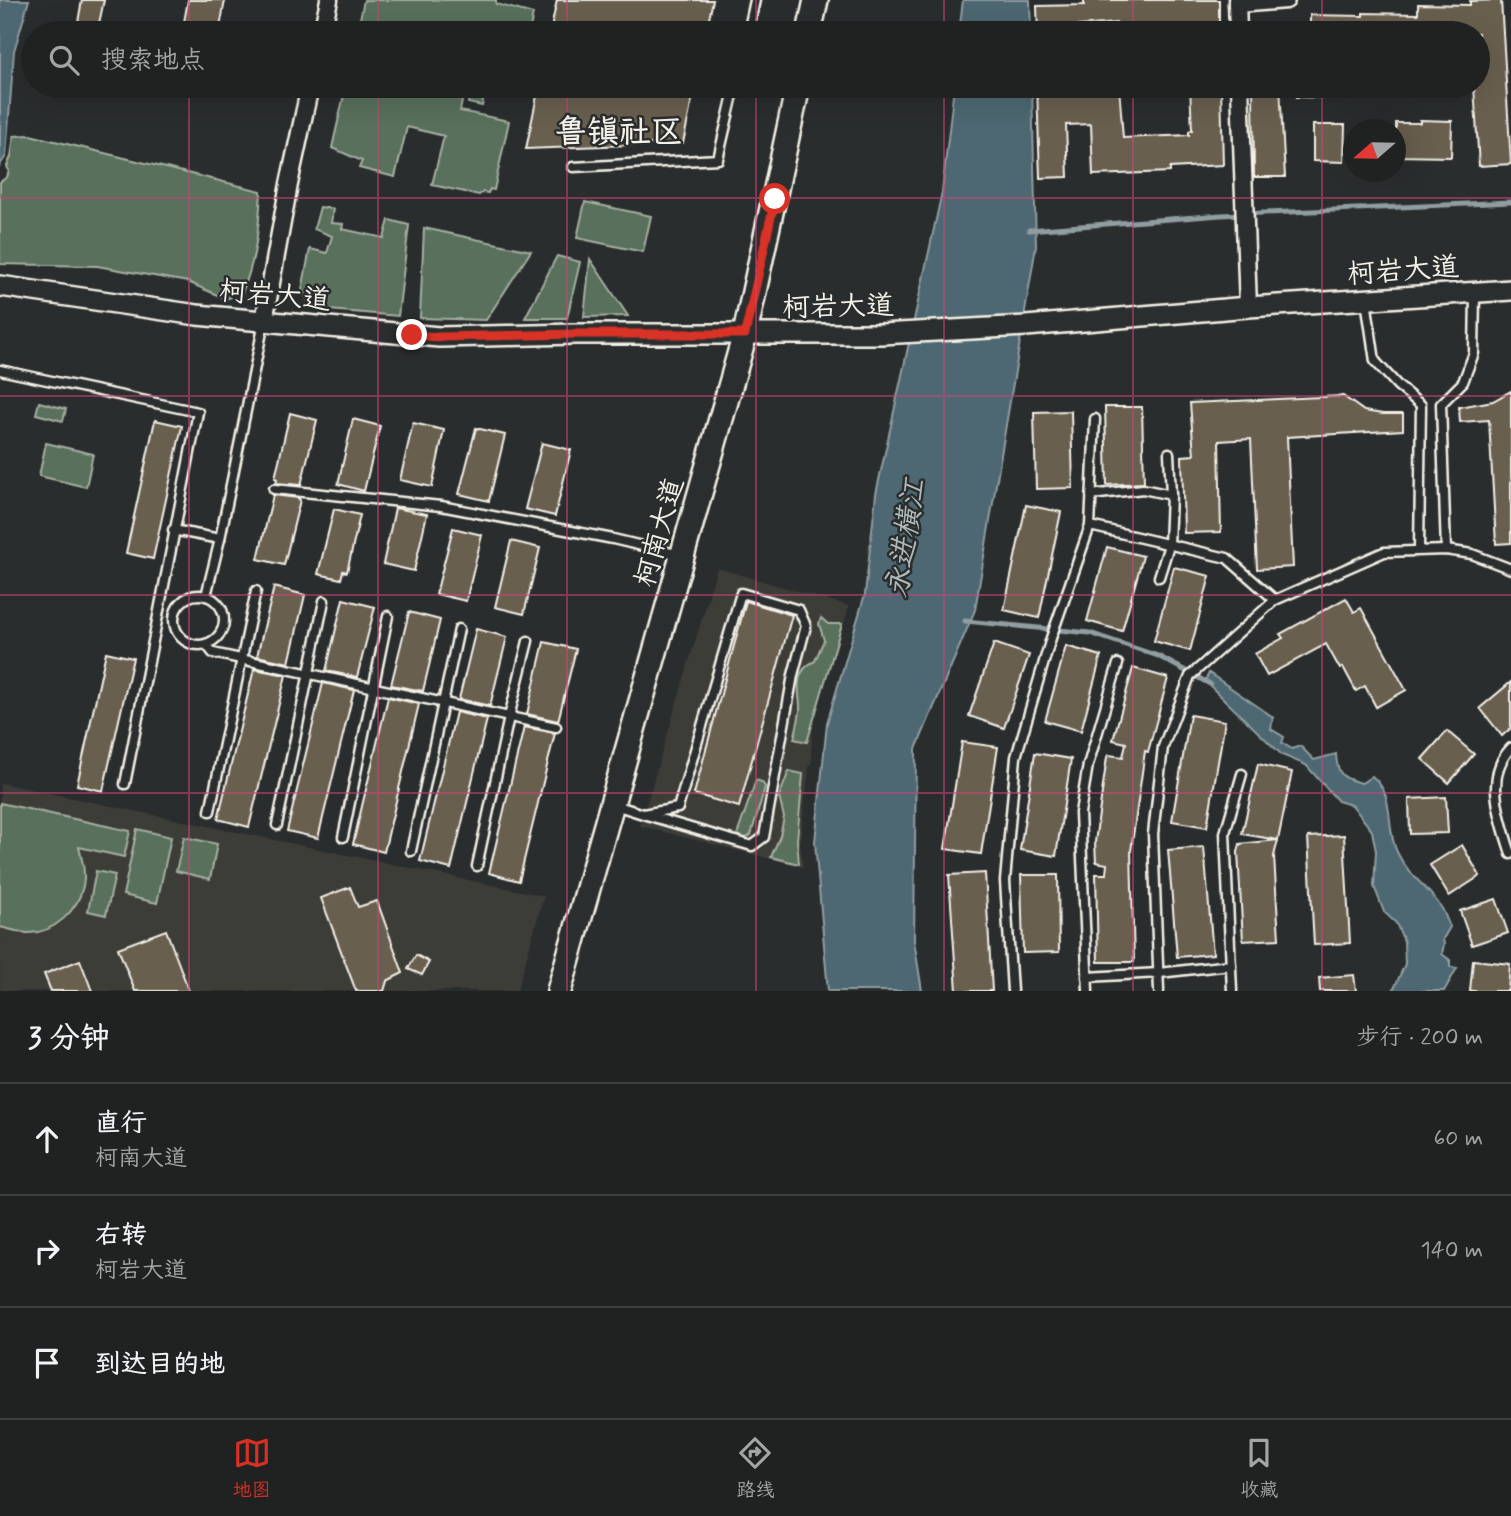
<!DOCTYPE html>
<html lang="zh">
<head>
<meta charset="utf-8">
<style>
  :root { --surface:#202222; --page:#282a2a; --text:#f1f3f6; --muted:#a2a4a5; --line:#3d3f40; --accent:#d93025 }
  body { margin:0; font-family:Mynerve,"LXGW WenKai TC",sans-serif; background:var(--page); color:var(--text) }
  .compass { position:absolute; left:1343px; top:119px; width:63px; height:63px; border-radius:50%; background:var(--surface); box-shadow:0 7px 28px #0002; rotate:250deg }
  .stop { position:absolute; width:21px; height:21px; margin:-16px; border:5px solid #d93025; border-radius:50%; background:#fff }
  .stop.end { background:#d93025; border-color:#fff; box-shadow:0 2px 7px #0008 }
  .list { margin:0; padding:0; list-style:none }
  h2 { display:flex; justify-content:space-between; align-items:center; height:91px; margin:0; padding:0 28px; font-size:30px }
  h2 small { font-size:23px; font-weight:400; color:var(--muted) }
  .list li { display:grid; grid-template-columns:46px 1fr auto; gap:21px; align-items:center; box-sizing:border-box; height:112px; padding:0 28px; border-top:2px solid var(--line) }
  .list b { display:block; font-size:26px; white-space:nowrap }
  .list p { margin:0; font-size:23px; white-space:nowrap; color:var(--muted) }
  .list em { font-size:23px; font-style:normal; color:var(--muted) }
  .icon { flex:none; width:38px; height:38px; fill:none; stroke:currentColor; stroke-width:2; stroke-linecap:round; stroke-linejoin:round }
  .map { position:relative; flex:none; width:1511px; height:991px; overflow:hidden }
  .search { position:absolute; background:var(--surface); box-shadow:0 7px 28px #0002; left:21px; right:21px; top:21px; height:77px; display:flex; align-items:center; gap:18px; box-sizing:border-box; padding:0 24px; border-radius:38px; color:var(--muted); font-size:26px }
  .sheet { height:427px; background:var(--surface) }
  nav { display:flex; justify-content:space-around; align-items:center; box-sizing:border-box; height:98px; border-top:2px solid var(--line); background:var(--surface); font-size:19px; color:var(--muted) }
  nav a { display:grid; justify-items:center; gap:4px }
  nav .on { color:var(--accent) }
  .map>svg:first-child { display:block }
  .built { fill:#3d3c38 }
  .green { fill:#586f5c; stroke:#a6b0a2; stroke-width:2 }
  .water { fill:#4d6772; stroke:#909ea1; stroke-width:2 }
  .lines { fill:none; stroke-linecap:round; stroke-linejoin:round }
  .stream { stroke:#909ea1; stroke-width:5 }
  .building { fill:#695e50; stroke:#f4f1e8; stroke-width:2 }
  .service-casing { stroke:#f4f1e8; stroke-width:13 }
  .minor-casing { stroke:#f4f1e8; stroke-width:21 }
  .tertiary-casing { stroke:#f4f1e8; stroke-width:24 }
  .secondary-casing { stroke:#f4f1e8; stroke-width:28 }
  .service { stroke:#2a2d2e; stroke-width:8 }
  .minor { stroke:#2a2d2e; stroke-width:16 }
  .tertiary { stroke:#2a2d2e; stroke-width:19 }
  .secondary { stroke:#2a2d2e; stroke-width:23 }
  .route { stroke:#d93025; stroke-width:9 }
  .grid { fill:none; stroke:#cc4377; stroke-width:2; stroke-opacity:0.55 }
  .labels { text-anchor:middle; stroke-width:5; stroke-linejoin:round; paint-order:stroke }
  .street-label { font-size:28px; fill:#f4f1e8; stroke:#2a2d2e }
  .water-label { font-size:30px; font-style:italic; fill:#b1bab9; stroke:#2a2d2e }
  .quarter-label { font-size:32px; font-weight:bold; fill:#f4f1e8; stroke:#2a2d2e }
</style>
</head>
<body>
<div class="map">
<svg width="1511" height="991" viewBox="0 0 1511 991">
  <rect width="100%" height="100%" fill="#2a2d2e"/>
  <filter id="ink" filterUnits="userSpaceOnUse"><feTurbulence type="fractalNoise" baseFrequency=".0143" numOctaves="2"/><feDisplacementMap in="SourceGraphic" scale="14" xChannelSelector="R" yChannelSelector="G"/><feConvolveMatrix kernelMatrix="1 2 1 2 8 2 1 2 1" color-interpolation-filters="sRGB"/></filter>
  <g filter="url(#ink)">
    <g class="built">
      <path d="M717,568L849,606L813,726L811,751L812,760L809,768L800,842L803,867L640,826Z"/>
      <path d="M0,783L544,896L517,991H0Z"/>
    </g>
    <g class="green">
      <path d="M364,0H496V4L533,14L529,33H357Z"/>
      <path d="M346,86H465L460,111L509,121L494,190L490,189L488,193L483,192L479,195L432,185L444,136L407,127L395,177L359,168L362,161L332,148Z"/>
      <path d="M471,86H486L482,106L468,103Z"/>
      <path d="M30,135L261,191C259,227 256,259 242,293L226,299L188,282L97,266L0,264V182L7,177L9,171L7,166L11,157L14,136Z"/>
      <path d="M585,202L651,216L643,252L577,238Z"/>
      <path d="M320,207L333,209L331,223L343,224L342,229L384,238L389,220L409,225L398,316L317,309L310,304L302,290L310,249L327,253L332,236L314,229Z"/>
      <path d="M424,228L531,251L486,320L420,318Z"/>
      <path d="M557,256L580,262L567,318H525Z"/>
      <path d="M590,259L628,316L584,317Z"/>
      <path d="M39,402L66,409L63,421L36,414Z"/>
      <path d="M46,443L93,454L86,487L39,476Z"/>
      <path d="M821,618L828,624H842L807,742L794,739C796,729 801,715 800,705C798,687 795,670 815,661L824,640L819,624Z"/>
      <path d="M789,771L803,774L797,840L799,864L771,857L780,836L784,817L779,797Z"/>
      <path d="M756,780L762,782L765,787L751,835L746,838L737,835Z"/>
      <path d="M0,803L130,831L124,857L79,847C82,860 86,872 83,886C78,910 54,934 27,933C19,932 9,929 0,927Z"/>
      <path d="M137,829L171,837L157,903L123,895Z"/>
      <path d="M184,837L217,844L210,879L176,871Z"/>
      <path d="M96,871L115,875L106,915L88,911Z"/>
    </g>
    <g class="water">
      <path d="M0,0H29L14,51L6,156L0,165Z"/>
      <path d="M963,0H1030L1031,33H959Z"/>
      <path d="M954,86H1032L1036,246L975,610L916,749L914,940L922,991H828L815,842L827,723L865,594L876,494L942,192Z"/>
      <path d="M1209,673L1273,717L1271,729L1284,737L1282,743L1292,749L1300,746L1314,760L1336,754C1337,774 1342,779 1362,783L1372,776C1396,795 1385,827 1397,852C1407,874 1428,887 1441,907C1445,913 1447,921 1450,927L1443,939L1444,944L1442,954L1450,960V967L1457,968L1444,991H1393L1405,964L1404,941L1396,923L1384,912L1374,886L1376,851L1372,831L1352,805L1338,801L1306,765L1282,755L1205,681Z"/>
    </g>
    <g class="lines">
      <g class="stream">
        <path d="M1029,230L1221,215L1511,202"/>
        <path d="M965,621L1090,633L1158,656L1210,684"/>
      </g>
    </g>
    <g class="building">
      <path d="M82,0H104L97,33H76Z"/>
      <path d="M188,0H225L219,33H182Z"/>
      <path d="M557,0H713L706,33H550Z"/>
      <path d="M1084,0H1219V33H1117L1116,23L1065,27L1066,33H1038L1037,6L1084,5Z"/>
      <path d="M1501,0L1511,164L1479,166L1474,86H1478V33H1310V15L1363,16V13L1418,14V4L1470,5V1Z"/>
      <path d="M539,86H695L683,143L526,149Z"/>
      <path d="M1037,86H1065V89L1119,86L1123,138L1189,135V131L1192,130L1190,86H1221L1223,165L1170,168V172L1093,175L1091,124L1066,125L1068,177L1040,178Z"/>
      <path d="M1253,86H1280L1285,177H1254Z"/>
      <path d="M1298,86H1341V98L1297,97Z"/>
      <path d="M1420,120L1452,121L1451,157L1396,156V123H1420Z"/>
      <path d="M1313,125H1345L1344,162L1313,161Z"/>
      <path d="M1511,391V543L1496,544L1489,420L1460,422L1459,407L1493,401Z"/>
      <path d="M1343,396L1364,411L1383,414H1403V430L1287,437L1293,567L1257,569L1251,439L1219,441L1221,532L1184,533L1182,456L1194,455L1190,403Z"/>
      <path d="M1105,407H1142L1144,483L1107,485Z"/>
      <path d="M1071,411L1073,488L1036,489L1034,412Z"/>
      <path d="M290,413L317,420L301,485L276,483L277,479L275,478Z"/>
      <path d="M353,419L380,426L364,491L338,484Z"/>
      <path d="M155,420L182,426L153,559L126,553Z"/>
      <path d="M413,423L444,430L432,487L400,480Z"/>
      <path d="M476,428L505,435L489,501L459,494Z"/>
      <path d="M542,443L571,450L555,516L525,509Z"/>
      <path d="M273,495L298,498L300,500L284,565L258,559Z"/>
      <path d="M1026,505L1061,512L1039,618L1004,610Z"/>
      <path d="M395,508L427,514L414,571L383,564Z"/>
      <path d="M334,509L360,515L347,572L343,571L341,579L318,574Z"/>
      <path d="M453,528L482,535L466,601L436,594Z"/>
      <path d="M511,541L540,548L524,614L495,607Z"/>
      <path d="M1107,547L1143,556L1122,631L1087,621Z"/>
      <path d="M1174,567L1210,576L1190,651L1154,641Z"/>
      <path d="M274,587L305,595L289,663L257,656Z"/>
      <path d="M1346,598L1354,612L1361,608L1406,690L1376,707L1365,686L1356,691L1343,667L1340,669L1326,644L1267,676L1255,654L1283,638L1280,634Z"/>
      <path d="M343,599L375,607L357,677L326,671Z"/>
      <path d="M746,601L792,615L739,807L694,794Z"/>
      <path d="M409,612L440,620L423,691L391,685Z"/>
      <path d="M476,629L507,637L490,706L459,699Z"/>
      <path d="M544,642L576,649L558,721L527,714Z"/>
      <path d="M994,643L1029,655L1004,728L969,716Z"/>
      <path d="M1066,646L1101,656L1081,731L1045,721Z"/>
      <path d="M106,652L133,658L103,791L77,785Z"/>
      <path d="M1133,668L1168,678L1148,752L1145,751L1131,851L1134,962H1098L1096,874H1106L1107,864L1096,862L1095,842L1107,757L1109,755L1123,757L1126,743L1113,740Z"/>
      <path d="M254,669L286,675L249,827L218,819Z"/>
      <path d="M1511,682V728L1502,736L1480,708Z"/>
      <path d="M323,683L354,690L318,838L287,831Z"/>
      <path d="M388,697L419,704L384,852L353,844Z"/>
      <path d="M456,712L487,719L451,869L420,861Z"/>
      <path d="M1190,715L1225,721L1207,827L1172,821Z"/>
      <path d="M524,727L555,733L519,881L489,873Z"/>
      <path d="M1447,731L1474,754L1449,783L1422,759Z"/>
      <path d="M962,742L998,747L981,854L945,849Z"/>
      <path d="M1035,753L1071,759L1056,856L1020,850Z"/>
      <path d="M1258,764L1292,772L1278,840L1242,834Z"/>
      <path d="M1446,797L1448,833L1410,834L1409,799Z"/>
      <path d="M1344,835L1350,943L1314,945L1308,837Z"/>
      <path d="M1278,840L1274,856L1279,939L1243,941L1238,852L1240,844Z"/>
      <path d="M1462,845L1480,876L1449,896L1430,865Z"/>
      <path d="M1204,847L1213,954L1177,957L1168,850Z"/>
      <path d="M985,873L992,991H957L949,875Z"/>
      <path d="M1021,875H1058L1059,952L1023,953Z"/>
      <path d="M350,887L358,907L377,901L403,973L387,981L384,991H356L321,898Z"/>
      <path d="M1496,899L1508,933L1472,945L1460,911Z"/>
      <path d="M166,930L189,991H135L118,948Z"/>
      <path d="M416,955L429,962L422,975L408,969Z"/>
      <path d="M80,960L92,991H51L44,974Z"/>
      <path d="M1473,960L1510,964L1508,991H1470Z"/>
      <path d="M1354,975L1356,991H1320L1319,978Z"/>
    </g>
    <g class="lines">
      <g class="service-casing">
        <g id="service">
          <path d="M748,33L755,0"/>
          <path d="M573,167L718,159L735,86"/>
          <path d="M1366,300L1375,361L1398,386L1421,405L1419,550"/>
          <path d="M0,370L198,412L125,784"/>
          <path d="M274,489L441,506L613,539L680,555"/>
          <path d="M1091,495L1143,489L1171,495"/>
          <path d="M1090,526L1227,558L1275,600"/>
          <path d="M173,530L220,539"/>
          <path d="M1446,550L1441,404L1463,382L1474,353L1475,294"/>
          <path d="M1159,577L1169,545L1171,495L1169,453"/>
          <circle cx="199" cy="620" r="25"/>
          <path d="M206,596L220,539L264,322"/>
          <path d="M206,644L213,653L556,727"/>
          <path d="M1511,748C1483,776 1501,821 1511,854"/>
          <path d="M615,805L643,814L678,808L741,593L799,610L806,626L793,675L764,837L752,846L643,814"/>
          <path d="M210,811L256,591"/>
          <path d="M277,825L324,601"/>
          <path d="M343,837L388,616"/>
          <path d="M411,851L459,629"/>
          <path d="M477,866L509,717L528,641"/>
          <path d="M1087,977L1159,973L1231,965"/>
          <path d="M1012,991L1005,881L1016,757L1051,638L1090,526L1095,419"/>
          <path d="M1088,991L1080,813L1088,765L1118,664"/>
          <path d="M1159,991L1153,834L1163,747L1190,676L1275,600L1384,552L1446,550L1472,554L1511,569"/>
          <path d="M1232,991L1225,833L1242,774"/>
        </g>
      </g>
      <g class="minor-casing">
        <g id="minor">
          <path d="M1237,0L1238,33"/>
          <path d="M1237,4L1286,0"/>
          <path d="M322,33L329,0"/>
          <path d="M1240,86L1248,307"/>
          <path d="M264,321L289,184L310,86"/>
        </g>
      </g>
      <g class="tertiary-casing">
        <path id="tertiary" d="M0,286L197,315L439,337L576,334H881L1026,326L1248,307L1511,290"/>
      </g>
      <g class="secondary-casing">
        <g id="secondary">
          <path d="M809,33L816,0"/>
          <path d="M559,991L745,334L798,86"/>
        </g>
      </g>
      <use href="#service" class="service"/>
      <use href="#minor" class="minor"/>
      <use href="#tertiary" class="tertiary"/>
      <use href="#secondary" class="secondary"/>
    </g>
  </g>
  <g class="lines" filter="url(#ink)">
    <path class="route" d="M412,335L439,337L576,334H745L775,199"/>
  </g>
  <path class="grid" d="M189,0V33M378,0V33M567,0V33M756,0V33M944,0V33M1133,0V33M1322,0V33M189,86V991M378,86V991M567,86V991M756,86V991M944,86V991M1133,86V991M1322,86V991M0,198H1511M0,396H1511M0,595H1511M0,793H1511"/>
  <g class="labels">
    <g class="street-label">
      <text transform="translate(1403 269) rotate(-4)" y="10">柯岩大道</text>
      <text transform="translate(275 294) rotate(5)" y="10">柯岩大道</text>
      <text transform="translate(838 305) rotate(-1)" y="10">柯岩大道</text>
      <text transform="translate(658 532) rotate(-74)" y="10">柯南大道</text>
    </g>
    <g class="water-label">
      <text transform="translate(905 538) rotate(-81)" y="10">永进横江</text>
    </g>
    <g class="quarter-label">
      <text x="619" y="142">鲁镇社区</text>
    </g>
  </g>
</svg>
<svg class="compass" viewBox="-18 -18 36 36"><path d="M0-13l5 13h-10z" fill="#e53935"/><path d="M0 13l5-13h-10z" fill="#a2a4a5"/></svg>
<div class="stop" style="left:775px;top:199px"></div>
<div class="stop end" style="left:412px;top:335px"></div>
<div class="search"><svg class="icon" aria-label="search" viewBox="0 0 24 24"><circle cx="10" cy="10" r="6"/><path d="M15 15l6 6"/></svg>搜索地点</div>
</div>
<section class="sheet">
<h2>3 分钟<small>步行 · 200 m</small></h2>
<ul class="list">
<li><svg class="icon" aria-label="ahead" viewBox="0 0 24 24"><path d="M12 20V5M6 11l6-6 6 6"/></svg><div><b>直行</b><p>柯南大道</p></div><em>60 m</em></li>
<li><svg class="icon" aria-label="right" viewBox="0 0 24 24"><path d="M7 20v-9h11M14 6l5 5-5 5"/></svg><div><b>右转</b><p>柯岩大道</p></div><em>140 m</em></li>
<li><svg class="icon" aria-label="arrive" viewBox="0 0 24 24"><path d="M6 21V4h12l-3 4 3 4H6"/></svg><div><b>到达目的地</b></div></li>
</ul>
</section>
<nav>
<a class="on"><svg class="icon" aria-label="map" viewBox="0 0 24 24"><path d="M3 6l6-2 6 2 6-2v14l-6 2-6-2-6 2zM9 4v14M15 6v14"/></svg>地图</a>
<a><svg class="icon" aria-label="directions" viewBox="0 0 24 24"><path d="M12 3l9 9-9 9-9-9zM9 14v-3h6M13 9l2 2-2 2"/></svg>路线</a>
<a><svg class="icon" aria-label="saved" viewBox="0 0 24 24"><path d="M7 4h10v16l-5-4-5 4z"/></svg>收藏</a>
</nav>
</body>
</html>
